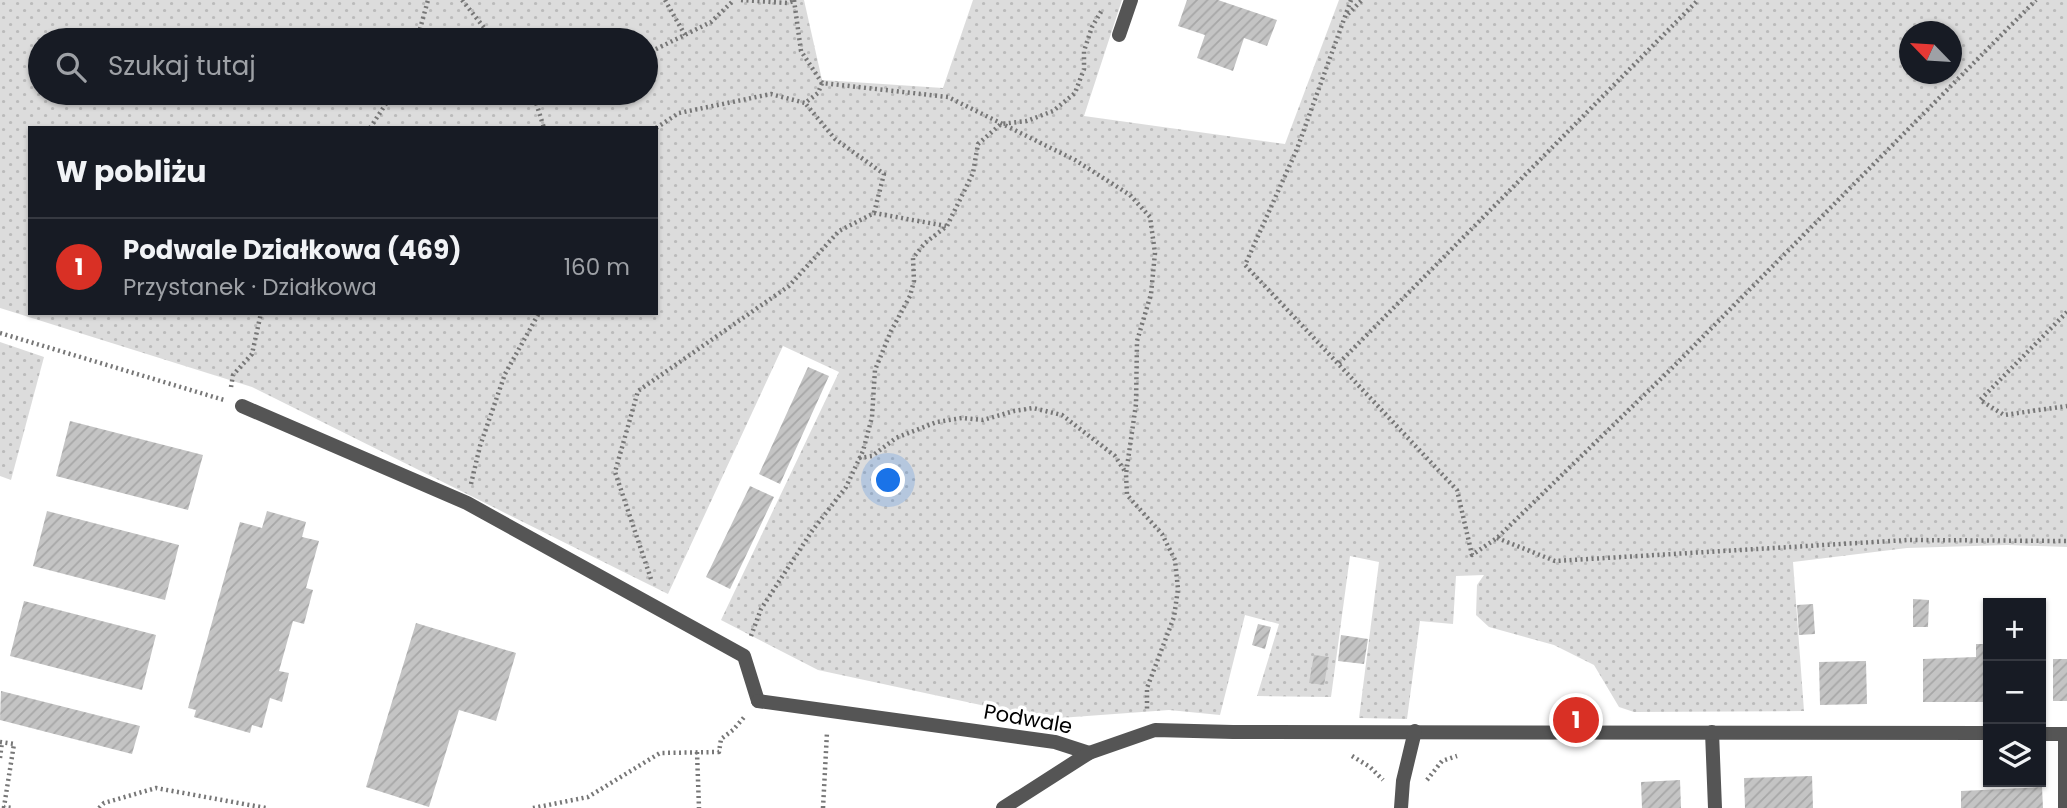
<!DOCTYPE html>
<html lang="pl">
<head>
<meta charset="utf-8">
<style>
  :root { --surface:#171b24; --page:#242831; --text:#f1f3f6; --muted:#9ea1a6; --line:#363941; --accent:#d93025 }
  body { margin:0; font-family:Poppins,sans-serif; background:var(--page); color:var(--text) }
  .controls { position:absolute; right:21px; bottom:21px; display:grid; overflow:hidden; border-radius:0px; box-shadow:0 2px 5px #0004 }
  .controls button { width:63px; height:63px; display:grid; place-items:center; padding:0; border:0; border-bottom:2px solid var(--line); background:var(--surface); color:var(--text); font:35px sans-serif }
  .compass { position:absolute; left:1899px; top:21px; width:63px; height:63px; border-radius:50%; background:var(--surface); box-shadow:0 2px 5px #0004; rotate:295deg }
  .you { position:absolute; left:889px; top:481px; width:24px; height:24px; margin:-18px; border:5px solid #fff; border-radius:50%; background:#1a73e8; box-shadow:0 0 0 10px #1a73e833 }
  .badge { display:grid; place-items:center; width:46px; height:46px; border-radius:50%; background:var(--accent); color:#fff; font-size:23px; font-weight:700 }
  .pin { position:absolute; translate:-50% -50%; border:4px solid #fff; box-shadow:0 2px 7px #0006 }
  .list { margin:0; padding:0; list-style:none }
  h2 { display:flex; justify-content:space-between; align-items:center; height:91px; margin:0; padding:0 28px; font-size:30px }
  h2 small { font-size:23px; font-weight:400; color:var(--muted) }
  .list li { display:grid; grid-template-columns:46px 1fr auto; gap:21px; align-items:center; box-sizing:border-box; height:98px; padding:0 28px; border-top:2px solid var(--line) }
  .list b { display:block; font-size:26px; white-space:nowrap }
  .list p { margin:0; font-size:23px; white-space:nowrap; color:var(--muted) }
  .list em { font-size:23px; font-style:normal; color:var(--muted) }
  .icon { flex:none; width:38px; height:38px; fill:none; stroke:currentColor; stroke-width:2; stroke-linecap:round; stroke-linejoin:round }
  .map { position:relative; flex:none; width:2067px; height:808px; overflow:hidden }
  .search { position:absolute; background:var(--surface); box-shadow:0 2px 5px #0004; left:28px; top:28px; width:630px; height:77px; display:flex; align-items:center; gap:18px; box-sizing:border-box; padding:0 24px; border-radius:38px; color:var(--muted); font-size:26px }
  .panel { position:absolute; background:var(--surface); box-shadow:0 2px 5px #0004; left:28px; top:126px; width:630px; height:189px; border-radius:0px }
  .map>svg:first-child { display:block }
  .grass { fill:url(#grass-dots); fill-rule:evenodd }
  .building { fill:url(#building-hatch) }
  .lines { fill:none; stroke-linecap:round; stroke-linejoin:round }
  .path { stroke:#777; stroke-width:4.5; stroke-dasharray:2 3.5; stroke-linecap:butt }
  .lane { stroke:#555; stroke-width:14 }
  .street { stroke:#555; stroke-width:14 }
  .labels { text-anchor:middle; stroke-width:7; stroke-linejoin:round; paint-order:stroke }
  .street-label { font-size:21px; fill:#000; stroke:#fff }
</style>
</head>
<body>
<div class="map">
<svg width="2067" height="808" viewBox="0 0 2067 808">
  <defs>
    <pattern id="grass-dots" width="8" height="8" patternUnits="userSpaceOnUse" patternTransform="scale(1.75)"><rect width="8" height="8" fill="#dcdcdc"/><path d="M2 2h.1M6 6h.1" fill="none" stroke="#bbb" stroke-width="1.8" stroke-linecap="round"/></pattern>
    <pattern id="building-hatch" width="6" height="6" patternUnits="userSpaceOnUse" patternTransform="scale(1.75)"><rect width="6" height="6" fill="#c4c4c4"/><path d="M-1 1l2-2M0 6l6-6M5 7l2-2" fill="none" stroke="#a7a7a7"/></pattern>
  </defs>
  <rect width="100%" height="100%" fill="#fff"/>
  <g class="grass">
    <path d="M0,0H804L822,80L943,88L973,0H1122L1084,116L1285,144L1339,0H2067V547L2007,545L1907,548L1793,562L1804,711L1634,712L1619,707L1594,665L1554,645L1489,627L1476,615L1477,585L1484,575L1456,576L1453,624L1420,621L1407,719L1359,718L1379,562L1350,556L1331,697L1257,696L1279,624L1245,615L1220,715L1169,710L1046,719L818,670L721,620L839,372L783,346L668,594L252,387L0,308ZM1910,32H1952V74H1910ZM40,40H646V93H40ZM30,128H656V313H30Z"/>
    <path d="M0,342L44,357L11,480L0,476Z"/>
  </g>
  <g class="building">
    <path d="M1187,0H1218L1277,20L1267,46L1244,38L1233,71L1197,58L1205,35L1178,26Z"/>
    <path d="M808,367L829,376L780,484L759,474Z"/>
    <path d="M70,421L203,455L188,510L56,476Z"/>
    <path d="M750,486L774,497L730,589L706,577Z"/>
    <path d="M47,511L179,545L165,600L33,566Z"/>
    <path d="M267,511L306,522L302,537L319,541L306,588L313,590L304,624L293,621L279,671L289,673L282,702L270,698L262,728L252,725L250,733L194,717L196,710L188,708L240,522L262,528Z"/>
    <path d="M1913,599L1929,600L1928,627H1913Z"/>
    <path d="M24,601L156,635L142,690L10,656Z"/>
    <path d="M1813,604L1815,634L1799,635L1797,605Z"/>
    <path d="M1983,614H1988V702H1923V659L1976,657V644H1983Z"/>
    <path d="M416,623L516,653L496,721L459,710L429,807L366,787Z"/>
    <path d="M1258,624L1271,627L1265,649L1252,645Z"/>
    <path d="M1341,635L1368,639L1364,664L1338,661Z"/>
    <path d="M1314,655L1329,657L1324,685L1309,683Z"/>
    <rect x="2053" y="659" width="14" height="42"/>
    <path d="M1866,661L1867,704L1820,705L1819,662Z"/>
    <path d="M1,691L140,726L132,754L0,720Z"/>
    <path d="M1812,776L1813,808H1745L1744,778Z"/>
    <path d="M1680,780L1681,808H1642L1641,782Z"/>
    <path d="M2042,787L2043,808H1961V791Z"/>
  </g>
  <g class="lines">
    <g class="path">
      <path d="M462,0L494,40"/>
      <path d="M665,0L685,35"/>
      <path d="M741,0L787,3L794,1"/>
      <path d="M794,0L801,51L822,83L948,97L1075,160L1130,195L1150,217L1155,253L1151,294L1137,341L1136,404L1126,474L1127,495L1162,534L1175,560L1178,589L1174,617L1147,688V710"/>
      <path d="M1351,0L1297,149L1245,265L1457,490L1472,555L1497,538L1672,368L2036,0"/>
      <path d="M1348,14L1362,0"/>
      <path d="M417,40L428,0"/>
      <path d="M646,54L711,22L734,0"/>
      <path d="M533,93L544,128"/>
      <path d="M370,128L393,93"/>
      <path d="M656,128L679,113L771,94L805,103L818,93L822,83"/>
      <path d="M874,213L946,226"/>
      <path d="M2067,312L1980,400L2004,415L2067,406"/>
      <path d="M0,333L224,400"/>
      <path d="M1339,363L1698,0"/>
      <path d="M231,387L233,375L252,354L261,313"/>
      <path d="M859,458L872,456L896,438L937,422L962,418L983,420L1014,411L1033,408L1062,415L1115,456L1126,473"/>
      <path d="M471,484L480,446L505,374L539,313"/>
      <path d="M1497,538L1555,561L1908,540L2067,541"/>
      <path d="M651,579L615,472L638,391L789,286L839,231L874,213L884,174L835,139L805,103"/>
      <path d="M751,636L761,609L812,531L846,487L863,451L872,417L875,370L891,331L910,296L914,281L913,258L925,243L947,226L973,173L978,144L1001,124L1027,121L1053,111L1075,93L1084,69V51L1092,27L1102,10"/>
      <path d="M0,742L14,744L4,807L12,808"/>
      <path d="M697,752L699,808"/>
      <path d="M1352,756L1370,767L1383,780"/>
      <path d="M0,758L2,742"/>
      <path d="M1427,780L1442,761L1457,756"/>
      <path d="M99,808L104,803L156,788L266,808"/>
      <path d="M533,808L588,797L660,753L719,752L721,739L733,730L746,715"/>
      <path d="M823,808L827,732"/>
    </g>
    <g class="lane">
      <path d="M1119,35L1131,0"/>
      <path d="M242,406L467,503L744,656L758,701"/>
      <path d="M2065,808V734"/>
    </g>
    <g class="street">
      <path d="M758,701L1055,742L1089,753"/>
      <path d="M1712,732L1715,808"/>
      <path d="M2041,734H2067"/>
      <path d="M1003,808L1089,753L1155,730L1233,732L1988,733"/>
      <path d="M1401,808L1403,781L1415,731"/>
    </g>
  </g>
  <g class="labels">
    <g class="street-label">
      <text transform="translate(1028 719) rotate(10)" y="7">Podwale</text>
    </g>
  </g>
</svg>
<div class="controls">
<button>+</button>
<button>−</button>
<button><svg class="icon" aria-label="layers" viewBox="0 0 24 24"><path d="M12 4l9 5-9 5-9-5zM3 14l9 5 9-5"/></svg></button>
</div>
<svg class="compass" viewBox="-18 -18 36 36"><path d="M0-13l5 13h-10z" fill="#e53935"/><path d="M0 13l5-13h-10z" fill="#9ea1a6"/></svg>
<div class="you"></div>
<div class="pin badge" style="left:1576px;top:720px">1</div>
<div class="search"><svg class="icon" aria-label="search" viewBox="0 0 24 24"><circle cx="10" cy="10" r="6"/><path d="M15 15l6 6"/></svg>Szukaj tutaj</div>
<section class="panel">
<h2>W pobliżu<small></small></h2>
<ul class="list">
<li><span class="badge">1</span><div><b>Podwale Działkowa (469)</b><p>Przystanek · Działkowa</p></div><em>160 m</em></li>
</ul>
</section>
</div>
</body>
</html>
